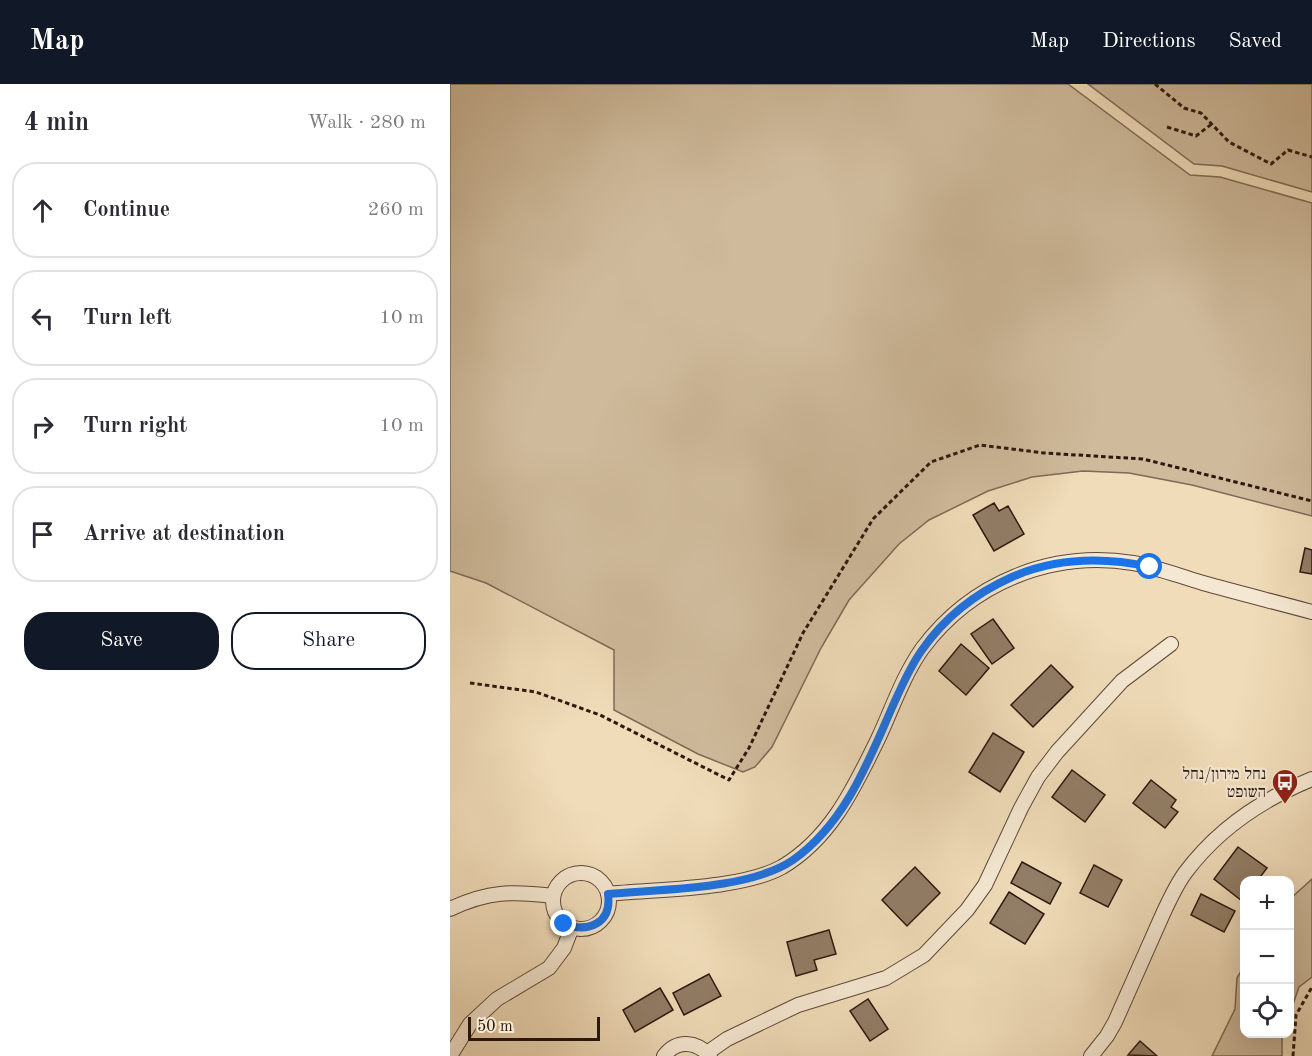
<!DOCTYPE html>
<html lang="en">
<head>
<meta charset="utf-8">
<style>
  :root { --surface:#fff; --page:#f2f2f3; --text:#2b2b33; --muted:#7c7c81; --line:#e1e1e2; --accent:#111827 }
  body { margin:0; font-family:"Old Standard TT","Frank Ruhl Libre",serif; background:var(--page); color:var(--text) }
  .controls { position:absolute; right:18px; bottom:18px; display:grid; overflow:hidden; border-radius:12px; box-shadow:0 6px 24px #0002 }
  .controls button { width:54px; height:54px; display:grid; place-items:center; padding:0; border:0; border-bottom:2px solid var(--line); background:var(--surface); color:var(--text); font:30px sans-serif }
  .scale { position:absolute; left:18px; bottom:15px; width:132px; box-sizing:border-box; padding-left:6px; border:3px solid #2d180e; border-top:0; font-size:16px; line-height:21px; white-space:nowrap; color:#2d180e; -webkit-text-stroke:4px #f5e8d2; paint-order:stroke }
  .stop { position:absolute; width:18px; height:18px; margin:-14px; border:4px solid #1a73e8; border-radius:50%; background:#fff }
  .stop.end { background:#1a73e8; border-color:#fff; box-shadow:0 2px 6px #0008 }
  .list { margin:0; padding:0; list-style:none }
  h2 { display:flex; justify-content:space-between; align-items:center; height:78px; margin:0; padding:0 24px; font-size:26px }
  h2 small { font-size:20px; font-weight:400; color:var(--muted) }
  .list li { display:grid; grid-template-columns:39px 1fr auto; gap:18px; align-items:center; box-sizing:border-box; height:96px; margin:0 12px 12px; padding:0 12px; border:2px solid var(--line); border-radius:24px }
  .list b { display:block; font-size:22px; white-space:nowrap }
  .list em { font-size:20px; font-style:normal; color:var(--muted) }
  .actions { display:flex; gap:12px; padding:18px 24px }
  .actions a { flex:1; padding:14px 0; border:2px solid var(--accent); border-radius:24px; text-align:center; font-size:21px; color:var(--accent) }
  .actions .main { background:var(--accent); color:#fff }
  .icon { flex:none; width:33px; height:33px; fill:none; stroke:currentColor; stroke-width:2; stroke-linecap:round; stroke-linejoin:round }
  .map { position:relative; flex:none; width:862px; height:972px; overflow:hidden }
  header { display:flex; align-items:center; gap:36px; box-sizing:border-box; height:84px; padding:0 30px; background:var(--accent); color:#fff }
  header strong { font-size:28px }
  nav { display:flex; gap:33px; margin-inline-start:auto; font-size:21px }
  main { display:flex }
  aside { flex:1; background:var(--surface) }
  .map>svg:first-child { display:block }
  .green { fill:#cfbb9c; stroke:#7e6a55; stroke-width:1.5 }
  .building { fill:#927e67; stroke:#2d180e; stroke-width:1.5 }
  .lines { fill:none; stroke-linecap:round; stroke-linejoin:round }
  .street-casing { stroke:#5e4939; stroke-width:16 }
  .path { stroke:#2d180e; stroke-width:3; stroke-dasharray:4.5 3; stroke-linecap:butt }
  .street { stroke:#f5e8d2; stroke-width:14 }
  .route { stroke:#1a73e8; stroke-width:8 }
  .labels { text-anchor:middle; stroke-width:4.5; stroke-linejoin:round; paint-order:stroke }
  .poi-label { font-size:16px; fill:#2d180e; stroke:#f5e8d2; text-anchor:end }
</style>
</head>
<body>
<header>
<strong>Map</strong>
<nav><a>Map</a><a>Directions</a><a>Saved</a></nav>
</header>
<main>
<aside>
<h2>4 min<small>Walk · 280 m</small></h2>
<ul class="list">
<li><svg class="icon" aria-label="ahead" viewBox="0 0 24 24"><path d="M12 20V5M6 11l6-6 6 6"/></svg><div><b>Continue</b></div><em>260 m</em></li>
<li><svg class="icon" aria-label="left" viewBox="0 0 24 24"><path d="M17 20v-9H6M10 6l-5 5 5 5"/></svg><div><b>Turn left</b></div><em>10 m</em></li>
<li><svg class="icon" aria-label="right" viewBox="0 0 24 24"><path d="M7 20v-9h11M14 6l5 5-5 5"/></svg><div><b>Turn right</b></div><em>10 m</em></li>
<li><svg class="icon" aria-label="arrive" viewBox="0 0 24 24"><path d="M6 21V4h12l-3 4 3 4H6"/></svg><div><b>Arrive at destination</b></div></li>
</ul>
<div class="actions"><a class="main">Save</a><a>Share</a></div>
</aside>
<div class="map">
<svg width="862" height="972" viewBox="0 0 862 972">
  <rect width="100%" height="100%" fill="#f0dcb9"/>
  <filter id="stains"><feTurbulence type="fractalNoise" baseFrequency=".00333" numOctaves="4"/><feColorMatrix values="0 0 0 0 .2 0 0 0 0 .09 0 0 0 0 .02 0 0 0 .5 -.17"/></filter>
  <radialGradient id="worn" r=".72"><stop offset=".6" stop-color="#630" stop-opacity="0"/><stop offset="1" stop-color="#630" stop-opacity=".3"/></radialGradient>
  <g class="green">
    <path d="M0,0H618L740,91L770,93L862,119V432L742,401L679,389L633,387L582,393L538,407L479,436L449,460L399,516L371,564L322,663L305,683L293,688L248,670L164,626V566L36,499L0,487Z"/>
    <path d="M638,0H862V108L772,82L744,80Z"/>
    <path d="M862,795V893L849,903L840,929V815Z"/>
    <path d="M794,882V950H832V972H762L785,925L787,894Z"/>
  </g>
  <g class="building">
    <path d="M544,419L549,427L558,422L574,450L544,467L523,431Z"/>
    <path d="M855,464L862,466V490L850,488Z"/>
    <path d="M543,535L564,564L542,580L521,550Z"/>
    <path d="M511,560L539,584L516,611L489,587Z"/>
    <path d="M601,581L623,603L583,643L561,621Z"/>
    <path d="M543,649L574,668L550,708L519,688Z"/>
    <path d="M622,686L655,711L635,738L602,713Z"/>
    <path d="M701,696L726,716L721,723L728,728L715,744L683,719Z"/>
    <path d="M788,763L817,784L808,796H794V814L792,817L764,795Z"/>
    <path d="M572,778L611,799L600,820L561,799Z"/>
    <path d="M644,781L672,796L658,823L630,809Z"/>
    <path d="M465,783L490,809L457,842L432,816Z"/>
    <path d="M559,808L594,830L575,860L540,839Z"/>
    <path d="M751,810L785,827L774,848L741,831Z"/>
    <path d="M379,846L386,870L364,876L367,886L346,892L337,858Z"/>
    <path d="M259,890L271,912L234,931L223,909Z"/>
    <path d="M210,904L223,926L185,948L173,926Z"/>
    <path d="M418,915L438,945L420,957L400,927Z"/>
    <path d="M690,957L707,972L678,971Z"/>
  </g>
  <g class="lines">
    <g class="street-casing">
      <g id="street">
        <circle cx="131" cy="817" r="28"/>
        <path d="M158,810C206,805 290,806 332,783C381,754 404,704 428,655C442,625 453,592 472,565C521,499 601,466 683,479C706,483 729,492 753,499C789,509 825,518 862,528"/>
        <path d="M0,825C38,807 62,807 103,812"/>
        <path d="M257,969L277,955L348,921L436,894L474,871L517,826L535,801L571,724L588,693L607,668L672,597L721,560"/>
        <path d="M0,972L20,940L47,915L99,884L114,864L122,843"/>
        <path d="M214,972C227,955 246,957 260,972"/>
        <path d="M641,972L657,952L665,938C678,908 691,879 704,850C713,830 722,807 735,789C767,746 813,715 862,695"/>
      </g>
    </g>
    <g class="path">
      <path d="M705,0L734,24L751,29L779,58L821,80L838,66L862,73"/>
      <path d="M717,43L746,52L763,39"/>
      <path d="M20,599L86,608L150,631L279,696L299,664L353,549L423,435L481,378L530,361L594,369L693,375L862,417"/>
      <path d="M843,972L846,931L862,903"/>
    </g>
    <use href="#street" class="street"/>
  </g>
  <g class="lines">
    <path class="route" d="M114,840C139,849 162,839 158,810C211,805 299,806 343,776C394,740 417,681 441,626C450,606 459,584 472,566C495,533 526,509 562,493C606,474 654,473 700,483"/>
  </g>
  <defs>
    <g id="bus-pin" transform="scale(1.35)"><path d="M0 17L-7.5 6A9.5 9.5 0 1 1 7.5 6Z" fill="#8f2418" stroke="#f5e8d2"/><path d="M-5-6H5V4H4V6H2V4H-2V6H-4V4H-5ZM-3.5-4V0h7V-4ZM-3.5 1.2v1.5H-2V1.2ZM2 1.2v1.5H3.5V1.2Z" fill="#fff"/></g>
  </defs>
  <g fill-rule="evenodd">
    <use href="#bus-pin" x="835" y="698"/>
  </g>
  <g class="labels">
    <g class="poi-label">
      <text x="816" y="695">נחל מירון/נחל<tspan x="816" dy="18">השופט</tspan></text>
    </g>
  </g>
  <rect width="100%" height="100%" filter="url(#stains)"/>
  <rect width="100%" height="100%" fill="url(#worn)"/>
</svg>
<div class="controls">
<button>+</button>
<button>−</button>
<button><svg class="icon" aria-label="locate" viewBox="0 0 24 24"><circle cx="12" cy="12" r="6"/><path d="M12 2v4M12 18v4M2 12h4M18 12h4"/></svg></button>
</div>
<div class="scale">50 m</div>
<div class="stop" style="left:700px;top:483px"></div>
<div class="stop end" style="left:114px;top:840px"></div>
</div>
</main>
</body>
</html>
